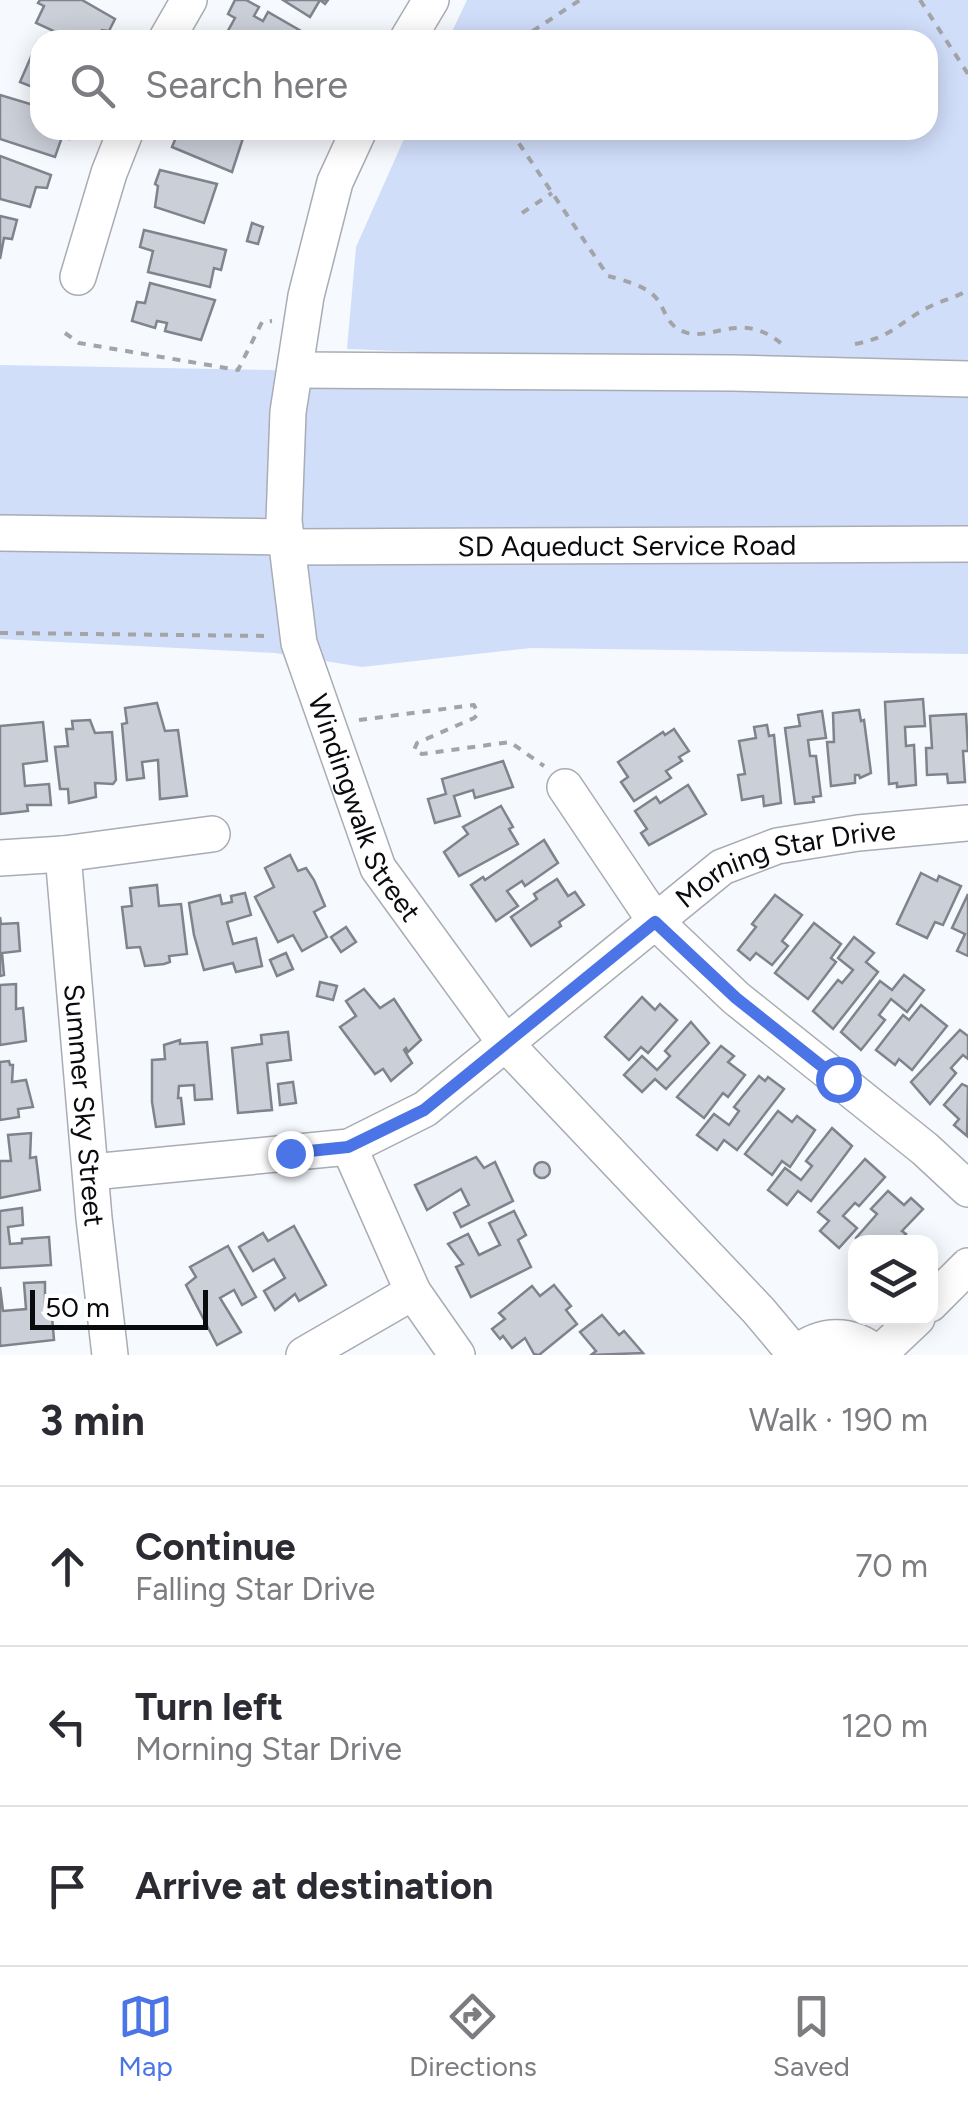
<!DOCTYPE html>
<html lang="en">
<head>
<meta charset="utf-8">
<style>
  :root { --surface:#fff; --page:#f7f7f7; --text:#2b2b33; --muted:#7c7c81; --line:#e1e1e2; --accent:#4b74e7 }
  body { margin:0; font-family:Figtree,sans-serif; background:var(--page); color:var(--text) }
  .controls { position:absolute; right:30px; bottom:30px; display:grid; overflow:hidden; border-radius:20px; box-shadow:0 5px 25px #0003 }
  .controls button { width:90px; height:90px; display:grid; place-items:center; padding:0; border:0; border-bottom:2px solid var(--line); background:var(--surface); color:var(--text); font:50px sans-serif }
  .scale { position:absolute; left:30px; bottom:25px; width:178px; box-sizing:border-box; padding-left:10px; border:5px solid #0a0b0e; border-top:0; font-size:28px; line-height:35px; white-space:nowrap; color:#0a0b0e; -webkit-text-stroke:8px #fff; paint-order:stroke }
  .stop { position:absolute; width:30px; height:30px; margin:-22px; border:8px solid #4b74e7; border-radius:50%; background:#fff }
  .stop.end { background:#4b74e7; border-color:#fff; box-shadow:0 2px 10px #0008 }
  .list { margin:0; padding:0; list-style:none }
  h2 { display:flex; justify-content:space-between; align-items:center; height:130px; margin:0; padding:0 40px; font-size:42px }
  h2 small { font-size:32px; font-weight:400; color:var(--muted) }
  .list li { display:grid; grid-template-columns:65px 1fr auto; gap:30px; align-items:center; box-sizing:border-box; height:160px; padding:0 40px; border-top:2px solid var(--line) }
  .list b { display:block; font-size:38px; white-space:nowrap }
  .list p { margin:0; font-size:32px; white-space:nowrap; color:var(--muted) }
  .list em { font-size:32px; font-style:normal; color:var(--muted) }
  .icon { flex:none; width:55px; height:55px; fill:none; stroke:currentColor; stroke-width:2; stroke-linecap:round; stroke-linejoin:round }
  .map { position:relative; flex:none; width:968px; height:1355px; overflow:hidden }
  .search { position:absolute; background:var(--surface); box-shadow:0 5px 25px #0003; left:30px; right:30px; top:30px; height:110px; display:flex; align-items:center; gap:25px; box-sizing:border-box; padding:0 35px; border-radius:30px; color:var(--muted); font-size:38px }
  .sheet { height:610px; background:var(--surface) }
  nav { display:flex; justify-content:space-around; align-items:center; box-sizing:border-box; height:140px; border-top:2px solid var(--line); background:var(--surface); font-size:28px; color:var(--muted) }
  nav a { display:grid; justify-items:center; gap:5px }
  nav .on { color:var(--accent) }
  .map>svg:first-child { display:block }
  .green { fill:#d1defa }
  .building { fill:#cbcfd8; stroke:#80838c; stroke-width:2.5 }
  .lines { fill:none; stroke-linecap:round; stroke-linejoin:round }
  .minor-casing { stroke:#a8acb4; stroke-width:38 }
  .path { stroke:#a2a4a8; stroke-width:4; stroke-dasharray:8 8; stroke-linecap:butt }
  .minor { stroke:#fff; stroke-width:35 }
  .route { stroke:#4b74e7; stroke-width:12 }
  .labels { text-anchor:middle; stroke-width:10; stroke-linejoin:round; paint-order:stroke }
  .street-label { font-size:28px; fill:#0a0b0e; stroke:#fff }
</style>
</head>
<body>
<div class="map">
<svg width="968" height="1355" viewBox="0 0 968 1355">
  <rect width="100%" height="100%" fill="#f6f9fe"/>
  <g class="green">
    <path d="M467,0H968V366L816,368L347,349L356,247L408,130H928V40H448Z"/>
    <path d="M0,365L269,370L968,393V654L531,648L362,667L275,653L0,639Z"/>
  </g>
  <g class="building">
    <path d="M40,0H82L115,19L109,31L102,30L97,40H73L36,23L44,6L38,3Z"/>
    <path d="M235,0H246L259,7L254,16L263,21L268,12L315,39L232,40L225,36L235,18L228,14Z"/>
    <path d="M283,0H328L325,4L320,0L310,17Z"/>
    <path d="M37,43L40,44V90L20,82Z"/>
    <path d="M0,95L40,107V130H72L69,139L62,137L55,157L0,139Z"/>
    <path d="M179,130L245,132L232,172L172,147Z"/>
    <path d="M0,156L51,175L47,188L36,187L30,207L0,199Z"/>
    <path d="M160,170L217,184L204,223L155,207L158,186L155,184Z"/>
    <path d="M0,216L17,220L12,239L4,238L0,259Z"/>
    <path d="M252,223L263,227L258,244L247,241Z"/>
    <path d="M144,230L226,250L221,270L214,268L210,287L148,272L153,251L140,247Z"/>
    <path d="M150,283L215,300L201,340L165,331L167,323L157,321L155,328L132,321L137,302L145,303Z"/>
    <path d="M923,699L925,726L905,727L906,746L914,745L916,785L897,787V783L889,784L885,702Z"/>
    <path d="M157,703L165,731L178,730L187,796L160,799L158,760L142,762L144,778L127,780L122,724L127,723L125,708Z"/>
    <path d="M859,710L861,721L864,720L871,773L860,778L859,775H855V783L831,786L827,742H834L833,713Z"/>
    <path d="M822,711L826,738L808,740L810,756H816L821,796L813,797L814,802L795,804L785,728L800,726L798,715Z"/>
    <path d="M966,714L968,751H963L965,782L948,783L947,774L927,775L926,748H932L930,716Z"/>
    <path d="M90,720L95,733L112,732L116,780L113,784L95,783L96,797L69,803L68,789H60L55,747L68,746L66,729H73L72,721Z"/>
    <path d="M43,722L47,761L23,764L25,786L49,784L51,805H27L28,811L0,814V726Z"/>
    <path d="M767,725L769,736L774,735L781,803L764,806L763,796L742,800L738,775L745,774L739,741L756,738L754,727Z"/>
    <path d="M674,729L689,751L679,757L682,761L666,771L671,778L634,801L621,782L628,777L618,762L663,732L665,735Z"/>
    <path d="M503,761L513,787L475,798L473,790L454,796L460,816L435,823L428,799L446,794L442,779Z"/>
    <path d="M688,785L706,814L649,845L641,833L647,829L635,811L656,797L660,803Z"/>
    <path d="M501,806L513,827L509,829L518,844L459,876L444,852L468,834L463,827Z"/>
    <path d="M544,840L558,863L525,886L522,881L507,891L518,906L496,921L471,885L483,877L485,880Z"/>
    <path d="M290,855L298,871L306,868L314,880L325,906L314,912L327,937L302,951L293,935L278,942L255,897L274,887L265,868Z"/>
    <path d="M921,873L937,881L939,876L961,886L943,925L935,922L927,938L897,924Z"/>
    <path d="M557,879L568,896L575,892L584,905L559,922L561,926L531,946L511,917L537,899L534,894Z"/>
    <path d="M157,885L159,906L181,904L187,954L169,956L170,962L164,964L145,966L140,947L127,948L122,907L132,906L130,888Z"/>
    <path d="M245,893L251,915L227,922L233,944L256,938L262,966L236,972L233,963L204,970L194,935L189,903L220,895L222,904L232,902L231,896Z"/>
    <path d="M968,894V956L957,951L965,934L952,928Z"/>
    <path d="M775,895L802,915L782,941L788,946L772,965L756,953L750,960L738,950L756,927L752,924Z"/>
    <path d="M0,917L1,924L18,923L20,951L2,953L4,975L0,976Z"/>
    <path d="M814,923L841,944L831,958L836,962L808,999L775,973Z"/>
    <path d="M346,927L356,942L341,952L331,937Z"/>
    <path d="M854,937L874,953L866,962L878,972L833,1029L813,1011L838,980L842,983L853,970L838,958Z"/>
    <path d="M286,953L293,969L277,976L270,960Z"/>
    <path d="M904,975L924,990L907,1012L891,999L879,1015L885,1020L861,1050L841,1032L880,981L892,990Z"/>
    <path d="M320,982L337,986L333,1000L317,996Z"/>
    <path d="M16,984V1009L23,1008L26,1041L0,1045V985Z"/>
    <path d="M364,989L380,1008L394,999L421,1040L408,1052L406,1048L404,1050L412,1063L391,1081L383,1069L375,1074L340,1027L356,1016L346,1001Z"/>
    <path d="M642,997L655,1010L660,1004L677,1020L648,1053L641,1047L629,1060L605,1037Z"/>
    <path d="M921,1005L947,1026L912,1070L899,1059L895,1065L876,1050L903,1015L909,1020Z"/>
    <path d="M691,1022L709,1043L666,1089L655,1079L642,1092L624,1075L642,1056L657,1070L670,1056L665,1051Z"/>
    <path d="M960,1030L968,1036V1059L963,1055L951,1068L956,1073L930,1104L911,1082Z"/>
    <path d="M288,1032L291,1060L267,1063L272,1110L238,1113L232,1048L262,1044L261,1035Z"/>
    <path d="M180,1040V1044L207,1042L212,1099L195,1100L194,1085L179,1086L178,1098H181L184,1124L156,1127L152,1102V1060L165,1059L164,1045Z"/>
    <path d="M721,1046L734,1056L728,1062L745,1075L728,1097L723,1093L704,1118L677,1097Z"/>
    <path d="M9,1061L10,1065H13L12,1082L26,1080L33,1107L18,1109L19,1117L0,1120V1062Z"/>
    <path d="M759,1076L765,1081L768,1077L784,1089L737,1150L724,1140L717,1150L697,1135L714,1114L729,1125L739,1111L734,1107Z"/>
    <path d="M293,1082L296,1103L280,1105L278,1084Z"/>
    <path d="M962,1084L968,1087L967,1136L954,1125L959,1119L944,1105Z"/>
    <path d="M778,1111L792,1122L797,1116L815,1130L790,1167L782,1161L772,1175L745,1154Z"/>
    <path d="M832,1128L852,1146L811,1201L798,1191L787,1205L768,1190L785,1168L801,1180L812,1166L806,1161Z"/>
    <path d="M31,1133L30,1158L36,1157L40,1190L0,1198V1161H11L8,1135Z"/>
    <path d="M476,1157L484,1168L495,1162L513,1201L461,1227L454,1213L469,1205L461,1189L427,1210L415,1185Z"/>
    <path d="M865,1159L885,1177L859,1206L855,1203L843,1216L857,1228L839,1248L820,1231L829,1221L818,1212Z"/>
    <circle cx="542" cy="1170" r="8"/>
    <path d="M888,1191L904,1205L911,1198L923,1209L902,1231L906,1234L898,1242H860L856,1238L877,1214L871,1209Z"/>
    <path d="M22,1208L23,1225L8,1227L10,1244L22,1243V1239L49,1237L51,1265L0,1268V1211Z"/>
    <path d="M514,1211L526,1235L518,1240L531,1267L471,1297L456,1267L463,1264L448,1244L468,1234L479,1255L500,1245L489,1223Z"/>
    <path d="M294,1226L326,1285L299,1301L295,1294L275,1310L264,1291L285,1278L274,1259L253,1271L239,1247L263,1233L268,1241Z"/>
    <path d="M228,1246L256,1297L242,1305L234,1290L220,1298L241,1332L217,1345L186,1285L196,1277L190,1267Z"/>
    <path d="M45,1282V1306L51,1305L54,1340L0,1346V1287L3,1311L26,1309L24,1283Z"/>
    <path d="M554,1285L571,1306L566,1310L577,1324L539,1355L534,1354L525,1338L512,1348L503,1336L500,1339L492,1329L505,1319L499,1313L532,1286L540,1296Z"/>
    <path d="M602,1315L619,1335L624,1331L643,1353L591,1355L596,1351L580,1332Z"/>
  </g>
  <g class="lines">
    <g class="minor-casing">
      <g id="minor">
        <path d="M166,40L189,0"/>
        <path d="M407,40L431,0"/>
        <path id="s1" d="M359,130L335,182L306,296L288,412L284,521L299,643L378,868L506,1044L759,1311L795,1354"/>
        <path d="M78,277L109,173L126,130"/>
        <path d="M295,370L733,373L968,379"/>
        <path d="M0,533L286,537"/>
        <path id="s2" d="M287,547L968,544"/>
        <path d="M565,787L655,921L736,998L925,1149L968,1189"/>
        <path id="s3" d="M63,854L94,1218L110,1355"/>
        <path d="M0,858L63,854L212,834"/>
        <path d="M349,1147L413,1292L457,1355"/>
        <path id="s4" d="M92,1172L349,1147L425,1109L722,867L777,846L858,833L968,823"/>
        <path d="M930,1304L968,1266"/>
        <path d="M879,1354L917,1318"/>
        <path d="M304,1355L413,1292"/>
        <path d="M794,1355C822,1332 851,1332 879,1355"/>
      </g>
    </g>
    <g class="path">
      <path d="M920,0L968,74"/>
      <path d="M519,40L580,0"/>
      <path d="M510,130L608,276C623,280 647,286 657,299C665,309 666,323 680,330C709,346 740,307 783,345"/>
      <path d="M522,213L552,193"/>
      <path d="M65,333L79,343L238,370L262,322L272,321"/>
      <path d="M855,344C893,337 899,322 929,307C942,300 956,298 968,290"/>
      <path d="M0,633L270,636"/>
      <path d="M359,720L474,705L478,714L474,718L417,743L414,750L422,754L510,742L544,766"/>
    </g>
    <use href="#minor" class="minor"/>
  </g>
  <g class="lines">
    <path class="route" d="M290,1153L348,1147L424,1110L655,922L736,998L838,1079"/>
  </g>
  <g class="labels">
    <g class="street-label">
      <text dy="10" stroke="none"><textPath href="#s2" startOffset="340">SD Aqueduct Service Road</textPath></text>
      <text dy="10" stroke="none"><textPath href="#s1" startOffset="702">Windingwalk Street</textPath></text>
      <text dy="10" stroke="none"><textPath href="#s4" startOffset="788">Morning Star Drive</textPath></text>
      <text dy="10" stroke="none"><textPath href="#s3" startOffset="252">Summer Sky Street</textPath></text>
    </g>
  </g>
</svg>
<div class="controls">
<button><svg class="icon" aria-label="layers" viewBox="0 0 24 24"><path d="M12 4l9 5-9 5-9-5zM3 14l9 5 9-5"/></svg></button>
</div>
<div class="scale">50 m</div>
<div class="stop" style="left:838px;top:1079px"></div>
<div class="stop end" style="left:290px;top:1153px"></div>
<div class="search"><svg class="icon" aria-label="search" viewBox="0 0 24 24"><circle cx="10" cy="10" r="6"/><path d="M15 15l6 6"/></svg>Search here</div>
</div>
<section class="sheet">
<h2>3 min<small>Walk · 190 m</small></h2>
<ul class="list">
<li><svg class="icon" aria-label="ahead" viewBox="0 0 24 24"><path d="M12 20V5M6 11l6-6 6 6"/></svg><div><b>Continue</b><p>Falling Star Drive</p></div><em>70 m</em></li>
<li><svg class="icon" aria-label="left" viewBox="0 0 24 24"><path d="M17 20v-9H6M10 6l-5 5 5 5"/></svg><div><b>Turn left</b><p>Morning Star Drive</p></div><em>120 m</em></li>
<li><svg class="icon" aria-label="arrive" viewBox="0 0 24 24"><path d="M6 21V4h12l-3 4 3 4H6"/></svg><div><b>Arrive at destination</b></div></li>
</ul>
</section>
<nav>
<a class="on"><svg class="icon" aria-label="map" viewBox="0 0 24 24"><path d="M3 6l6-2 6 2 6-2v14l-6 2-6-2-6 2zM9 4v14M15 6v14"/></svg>Map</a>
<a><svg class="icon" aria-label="directions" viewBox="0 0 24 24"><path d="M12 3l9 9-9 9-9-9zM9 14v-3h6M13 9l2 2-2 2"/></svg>Directions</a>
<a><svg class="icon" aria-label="saved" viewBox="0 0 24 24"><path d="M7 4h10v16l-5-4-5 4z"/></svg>Saved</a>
</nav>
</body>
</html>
